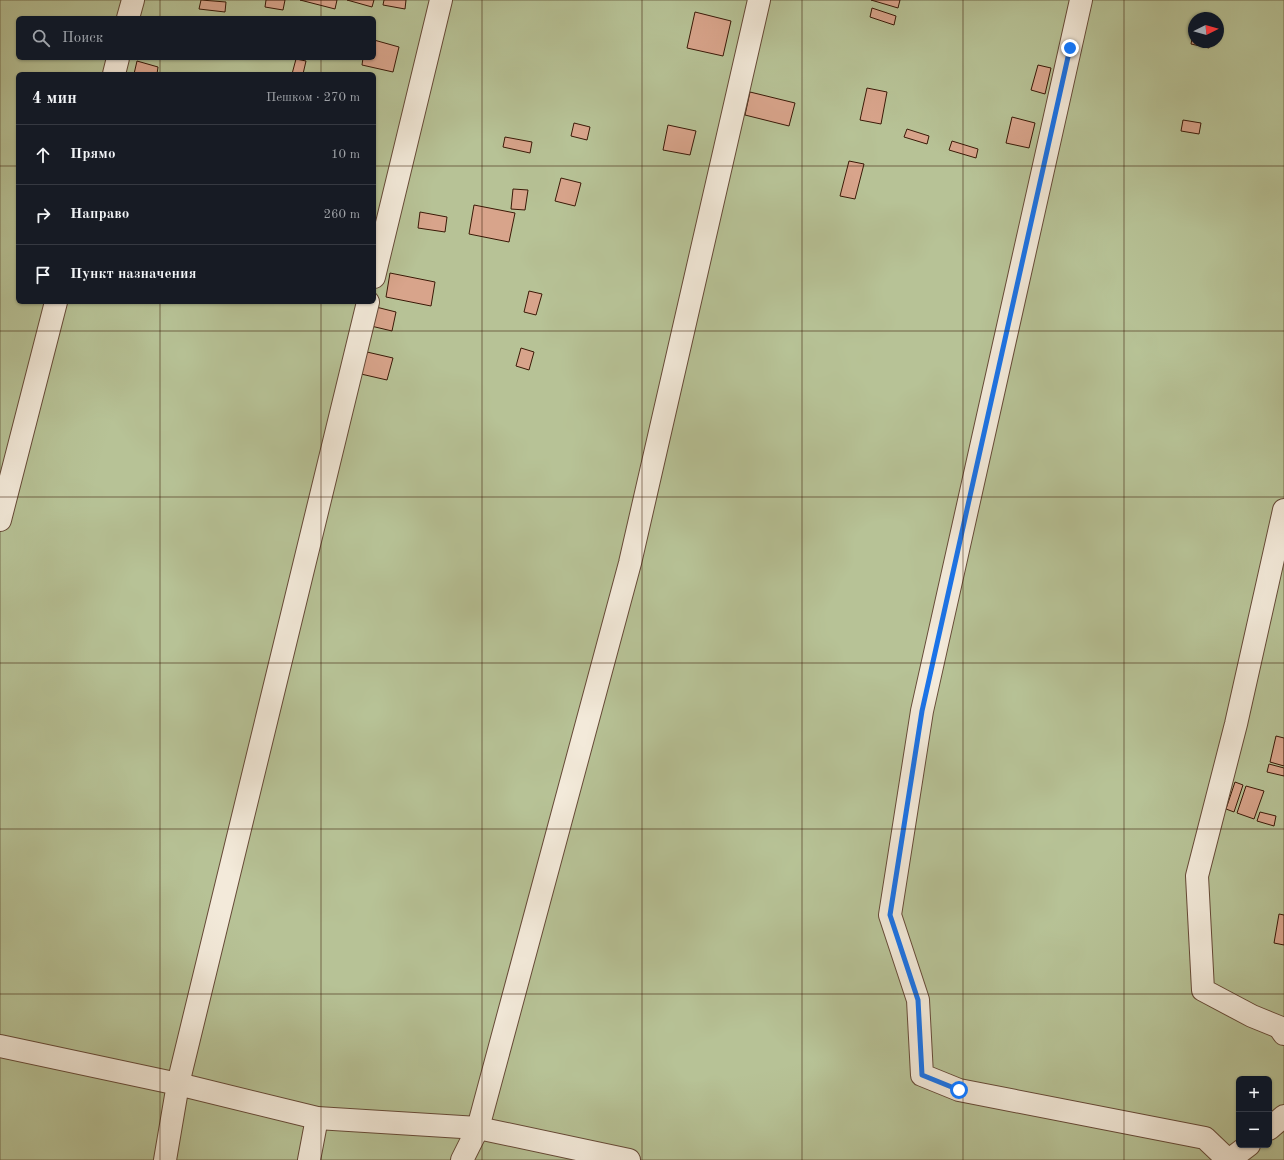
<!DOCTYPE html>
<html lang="ru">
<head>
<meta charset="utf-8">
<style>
  :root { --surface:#171b24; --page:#20242c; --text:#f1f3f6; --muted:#9ea1a6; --line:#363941 }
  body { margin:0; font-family:"Old Standard TT",serif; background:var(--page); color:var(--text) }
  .controls { position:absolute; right:12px; bottom:12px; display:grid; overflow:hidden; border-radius:6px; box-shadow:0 1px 3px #0004 }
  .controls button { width:36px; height:36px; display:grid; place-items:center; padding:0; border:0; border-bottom:1px solid var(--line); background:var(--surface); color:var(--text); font:20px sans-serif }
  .compass { position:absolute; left:1188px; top:12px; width:36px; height:36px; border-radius:50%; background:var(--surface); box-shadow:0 1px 3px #0004; rotate:85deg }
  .stop { position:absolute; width:12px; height:12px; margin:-9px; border:3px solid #1a73e8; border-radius:50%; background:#fff }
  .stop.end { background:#1a73e8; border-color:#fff; box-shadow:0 1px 4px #0008 }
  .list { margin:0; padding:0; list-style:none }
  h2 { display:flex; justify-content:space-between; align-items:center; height:52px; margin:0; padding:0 16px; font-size:17px }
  h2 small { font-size:13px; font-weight:400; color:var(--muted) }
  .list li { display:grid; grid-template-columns:26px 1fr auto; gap:12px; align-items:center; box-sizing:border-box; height:60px; padding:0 16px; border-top:1px solid var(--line) }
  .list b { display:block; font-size:15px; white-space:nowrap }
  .list em { font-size:13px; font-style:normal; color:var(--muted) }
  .icon { flex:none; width:22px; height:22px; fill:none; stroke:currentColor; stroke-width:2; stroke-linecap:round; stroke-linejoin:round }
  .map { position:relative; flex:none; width:1284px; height:1160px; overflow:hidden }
  .search { position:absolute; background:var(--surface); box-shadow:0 1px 3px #0004; left:16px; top:16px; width:360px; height:44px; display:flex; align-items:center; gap:10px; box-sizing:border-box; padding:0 14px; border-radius:6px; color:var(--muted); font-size:15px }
  .panel { position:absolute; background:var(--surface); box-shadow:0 1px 3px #0004; left:16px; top:72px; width:360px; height:232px; border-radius:6px }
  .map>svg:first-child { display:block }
  .green { fill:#b7c296; stroke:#786e4e; fill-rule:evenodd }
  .building { fill:#d8a48b; stroke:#3a1907 }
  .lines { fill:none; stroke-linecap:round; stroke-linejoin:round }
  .minor-casing { stroke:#664a37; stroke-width:24 }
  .minor { stroke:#f3eada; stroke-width:22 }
  .route { stroke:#1a73e8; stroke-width:5 }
  .grid { fill:none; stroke:#3a1907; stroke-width:1; stroke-opacity:0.55 }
</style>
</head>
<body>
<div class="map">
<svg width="1284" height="1160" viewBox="0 0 1284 1160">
  <rect width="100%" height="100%" fill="#ecdfc6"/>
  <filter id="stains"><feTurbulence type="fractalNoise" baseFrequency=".005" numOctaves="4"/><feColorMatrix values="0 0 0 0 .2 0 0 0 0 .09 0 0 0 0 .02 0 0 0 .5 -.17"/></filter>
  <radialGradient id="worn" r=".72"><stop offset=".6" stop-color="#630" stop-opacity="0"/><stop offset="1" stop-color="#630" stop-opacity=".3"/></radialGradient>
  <path class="green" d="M0,0H1284V1160H0ZM18,18H374V58H18ZM1194,18H1218V42H1194ZM18,74H374V302H18ZM1239,1079H1269V1145H1239Z"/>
  <g class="building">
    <path d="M201,0L226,2L225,12L199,9Z"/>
    <path d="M266,0H285L283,10L265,7Z"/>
    <path d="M300,0H337L335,9Z"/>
    <path d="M347,0H374L372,7Z"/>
    <path d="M384,0H406L405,9L383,5Z"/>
    <path d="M871,0H900L898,8Z"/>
    <path d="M872,8L896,16L894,25L870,17Z"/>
    <path d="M695,12L731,21L723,56L687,48Z"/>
    <path d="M1193,34L1194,42H1211L1209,48L1191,44Z"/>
    <path d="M374,40L399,47L393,72L362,65L363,58H374Z"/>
    <path d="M296,59L306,61L303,74H292Z"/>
    <path d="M137,61L158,67L157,74H134Z"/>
    <path d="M1038,65L1051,68L1045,94L1031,90Z"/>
    <path d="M867,88L887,92L881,124L860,120Z"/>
    <path d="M750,92L795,103L789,126L745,115Z"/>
    <path d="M1012,117L1035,123L1029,148L1006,143Z"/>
    <path d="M1183,120L1201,123L1199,134L1181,131Z"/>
    <path d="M574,123L590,127L587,140L571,136Z"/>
    <path d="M668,125L696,131L690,155L663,150Z"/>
    <path d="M907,129L929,136L927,144L904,137Z"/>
    <path d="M505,137L532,142L530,153L503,147Z"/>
    <path d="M952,141L978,149L976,158L949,150Z"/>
    <path d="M849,161L864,164L855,199L840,196Z"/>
    <path d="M561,178L581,183L575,206L555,201Z"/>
    <path d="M513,189L528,190L525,210L511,209Z"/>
    <path d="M474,205L515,213L509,242L469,234Z"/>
    <path d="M420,212L447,217L445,232L418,228Z"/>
    <path d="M390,273L435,282L431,306L386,297Z"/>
    <path d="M529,291L542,294L536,315L524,312Z"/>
    <path d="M376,307L396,312L392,331L371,326Z"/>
    <path d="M521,348L534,352L529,370L516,366Z"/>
    <path d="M367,352L393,358L387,380L361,374Z"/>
    <path d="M1276,736L1284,738V766L1270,762Z"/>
    <path d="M1269,764L1284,768V776L1267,772Z"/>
    <path d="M1235,782L1243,785L1234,812L1226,809Z"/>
    <path d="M1246,786L1264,791L1254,819L1237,813Z"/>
    <path d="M1260,812L1276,816L1274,826L1257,821Z"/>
    <path d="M1279,914L1284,915V945L1274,943Z"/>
  </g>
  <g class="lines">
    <g class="minor-casing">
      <g id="minor">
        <path d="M1081,0L922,711L890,915L918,1000L922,1075L959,1090L1205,1138L1228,1160"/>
        <path d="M128,18L133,0"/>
        <path d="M114,74L118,58"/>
        <path d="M374,277L441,0"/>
        <path d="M1284,510L1236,724L1197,876L1203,990L1252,1016L1279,1027L1284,1034"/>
        <path d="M0,520L56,302"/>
        <path d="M0,1046L178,1084L317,1118L478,1128L629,1160"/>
        <path d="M1269,1129L1284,1116"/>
        <path d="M165,1160L178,1084L368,302"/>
        <path d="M309,1160L317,1118"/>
        <path d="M462,1160L478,1128L630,563L759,0"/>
        <path d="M1229,1160L1249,1145"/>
      </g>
    </g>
    <use href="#minor" class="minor"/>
  </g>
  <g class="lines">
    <path class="route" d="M959,1090L922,1075L918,1000L890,915L922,711L1070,48"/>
  </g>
  <path class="grid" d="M160,0V18M321,0V18M482,0V1160M642,0V1160M802,0V1160M963,0V1160M1124,0V1160M160,58V74M321,58V74M0,166H18M374,166H1284M160,302V1160M321,302V1160M0,331H1284M0,497H1284M0,663H1284M0,829H1284M0,994H1284"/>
  <rect width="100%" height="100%" filter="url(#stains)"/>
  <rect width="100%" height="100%" fill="url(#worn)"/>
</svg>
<div class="controls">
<button>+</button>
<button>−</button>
</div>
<svg class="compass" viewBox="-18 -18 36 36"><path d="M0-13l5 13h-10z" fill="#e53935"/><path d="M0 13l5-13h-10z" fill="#9ea1a6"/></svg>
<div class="stop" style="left:959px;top:1090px"></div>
<div class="stop end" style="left:1070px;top:48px"></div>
<div class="search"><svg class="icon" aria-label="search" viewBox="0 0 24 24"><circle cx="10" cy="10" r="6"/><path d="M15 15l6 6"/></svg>Поиск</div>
<section class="panel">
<h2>4 мин<small>Пешком · 270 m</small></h2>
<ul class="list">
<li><svg class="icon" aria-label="ahead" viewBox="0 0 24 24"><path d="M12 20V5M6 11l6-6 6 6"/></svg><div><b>Прямо</b></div><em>10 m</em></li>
<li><svg class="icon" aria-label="right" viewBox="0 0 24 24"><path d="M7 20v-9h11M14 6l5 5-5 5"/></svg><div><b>Направо</b></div><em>260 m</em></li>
<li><svg class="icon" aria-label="arrive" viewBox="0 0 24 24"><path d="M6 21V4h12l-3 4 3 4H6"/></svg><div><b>Пункт назначения</b></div></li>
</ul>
</section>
</div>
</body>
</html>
